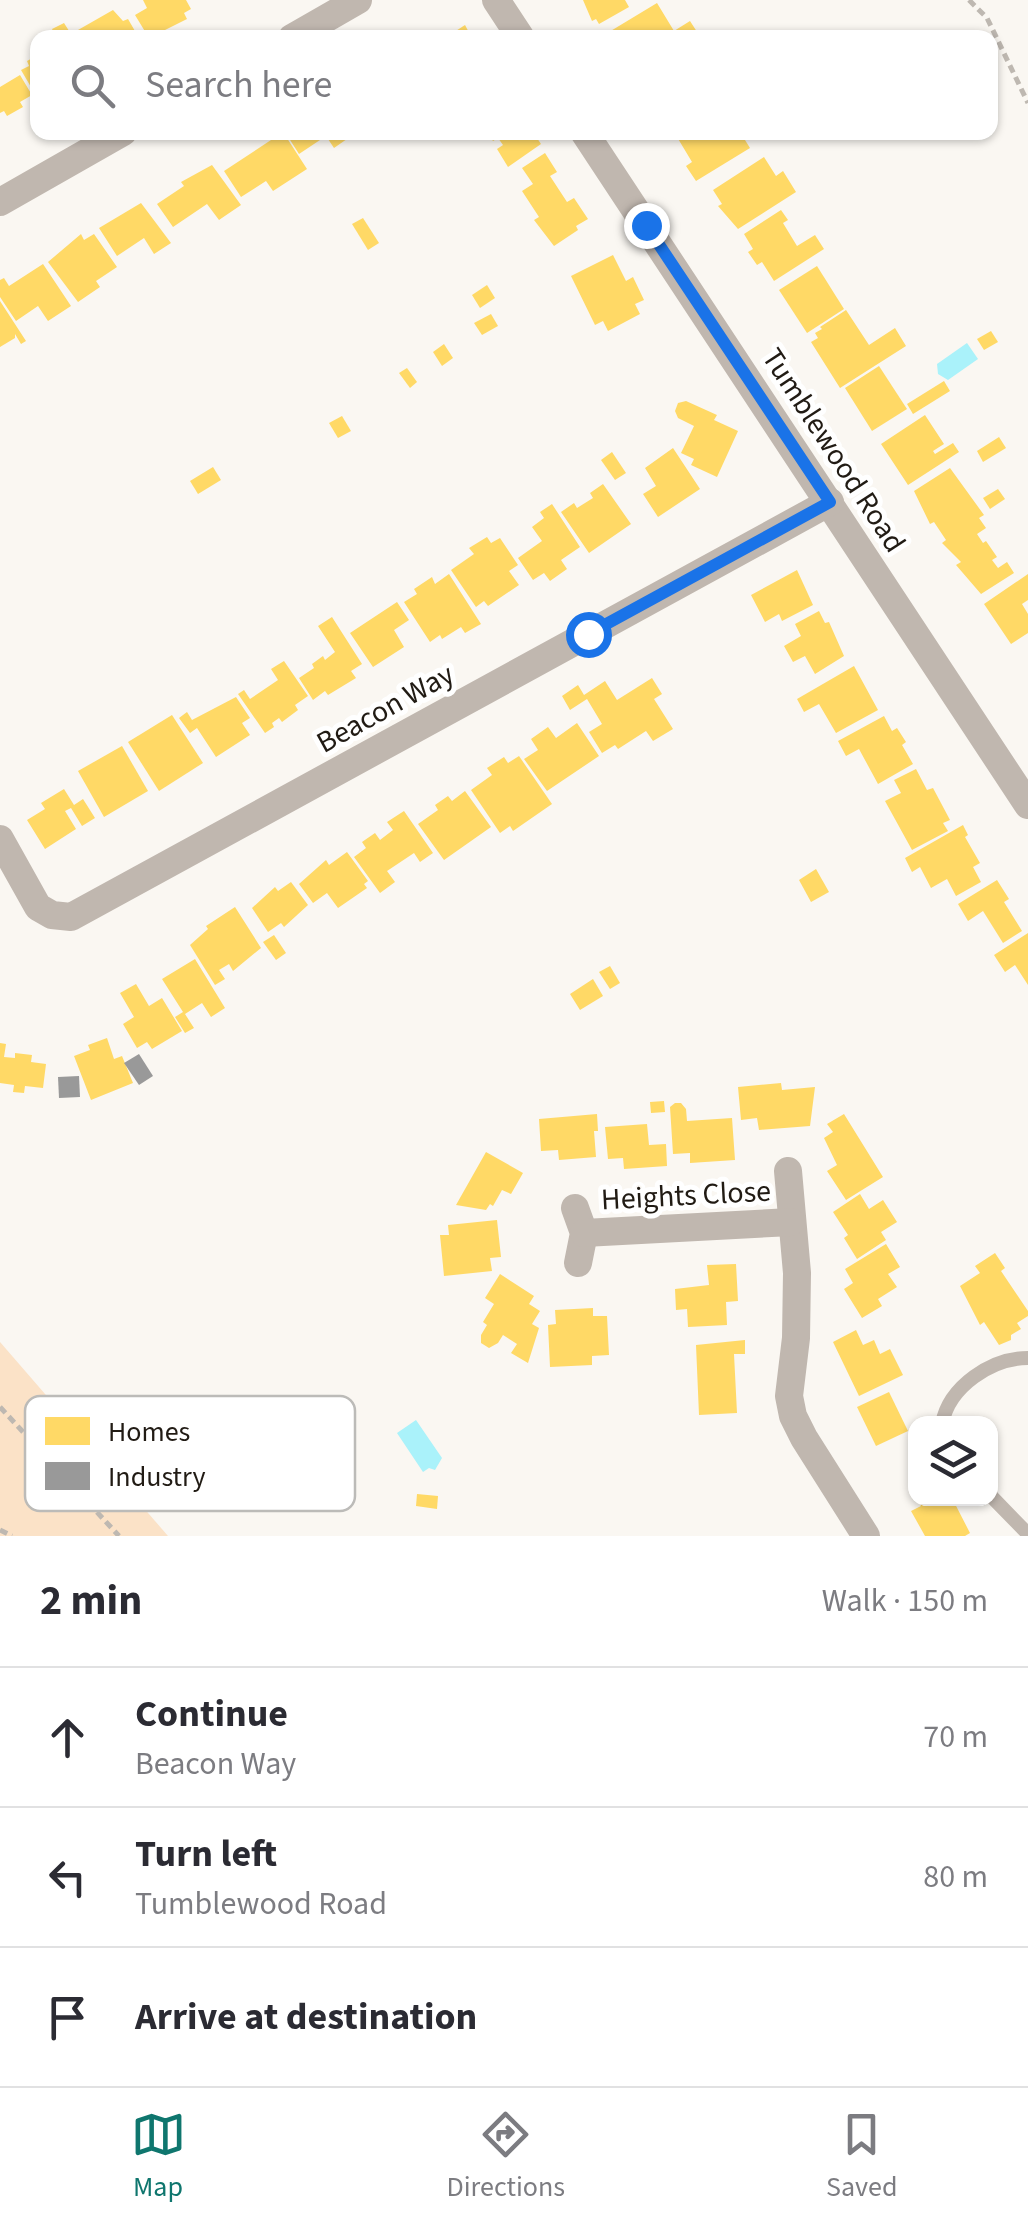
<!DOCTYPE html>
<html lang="en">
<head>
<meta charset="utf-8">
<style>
  :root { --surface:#fff; --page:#f7f7f7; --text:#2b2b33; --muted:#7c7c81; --line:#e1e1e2; --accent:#0f766e }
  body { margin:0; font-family:"Source Sans 3",sans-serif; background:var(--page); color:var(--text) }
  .controls { position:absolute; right:30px; bottom:30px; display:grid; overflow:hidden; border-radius:20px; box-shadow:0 2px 8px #0004 }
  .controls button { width:90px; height:90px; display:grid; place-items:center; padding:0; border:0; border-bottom:2px solid var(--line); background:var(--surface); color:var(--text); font:50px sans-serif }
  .stop { position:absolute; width:30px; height:30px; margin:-22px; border:8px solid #1a73e8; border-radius:50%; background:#fff }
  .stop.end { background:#1a73e8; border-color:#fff; box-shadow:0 2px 10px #0008 }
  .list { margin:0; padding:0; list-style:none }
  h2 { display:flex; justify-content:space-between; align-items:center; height:130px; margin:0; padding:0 40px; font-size:42px }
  h2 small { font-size:32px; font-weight:400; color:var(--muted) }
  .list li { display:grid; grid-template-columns:65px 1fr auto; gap:30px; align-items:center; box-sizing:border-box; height:140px; padding:0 40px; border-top:2px solid var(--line) }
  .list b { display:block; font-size:38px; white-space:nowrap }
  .list p { margin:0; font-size:32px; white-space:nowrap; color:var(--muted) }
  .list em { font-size:32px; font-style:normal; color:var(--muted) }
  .icon { flex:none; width:55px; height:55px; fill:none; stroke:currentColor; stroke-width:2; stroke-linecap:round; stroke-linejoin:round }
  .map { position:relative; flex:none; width:1028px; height:1536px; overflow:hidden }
  .search { position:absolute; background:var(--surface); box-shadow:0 2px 8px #0004; left:30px; right:30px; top:30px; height:110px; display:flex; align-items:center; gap:25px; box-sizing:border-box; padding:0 35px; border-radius:20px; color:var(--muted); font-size:38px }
  .sheet { height:550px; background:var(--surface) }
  nav { display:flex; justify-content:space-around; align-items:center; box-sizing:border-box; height:140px; border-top:2px solid var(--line); background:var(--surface); font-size:28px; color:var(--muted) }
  nav a { display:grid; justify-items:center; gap:5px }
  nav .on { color:var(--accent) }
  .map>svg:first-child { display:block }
  .green { fill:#fbe2c7 }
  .water { fill:#aaf2fa }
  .homes { fill:#ffd966 }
  .industry { fill:#999 }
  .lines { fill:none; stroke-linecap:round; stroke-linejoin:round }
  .path { stroke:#beb8b1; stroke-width:5; stroke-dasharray:8 5; stroke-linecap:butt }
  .lane { stroke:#c0b7af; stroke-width:14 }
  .street { stroke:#c0b7af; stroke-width:28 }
  .route { stroke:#1a73e8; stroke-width:12 }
  .labels { text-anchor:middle; stroke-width:10; stroke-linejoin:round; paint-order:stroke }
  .street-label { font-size:30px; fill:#211b14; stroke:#fff }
  .key { fill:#fff; stroke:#bcbbb8; stroke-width:2.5 }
  .key-label { font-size:28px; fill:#211b14 }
</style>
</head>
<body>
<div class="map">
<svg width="1028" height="1536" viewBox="0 0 1028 1536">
  <rect width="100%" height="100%" fill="#faf7f2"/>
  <path class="green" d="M0,1342L168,1536H0Z"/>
  <g class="water">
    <path d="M967,343L978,359L948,380L938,374L937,364Z"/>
    <path d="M416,1420L442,1458L435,1470L429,1468L423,1472L397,1433Z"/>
  </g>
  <g class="homes">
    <path d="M143,0H186L191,9L184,13L187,19L149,38L135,15L147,8Z"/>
    <path d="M583,0H625L629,7L599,24L596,19L592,21Z"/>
    <path d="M657,3L674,31L690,21L701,38H612L609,32Z"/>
    <path d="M113,10L123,21L128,19L139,38H56L52,29L64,23L71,34Z"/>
    <path d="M465,25L472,38H445Z"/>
    <path d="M38,55V99L21,70L29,66L27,61Z"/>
    <path d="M20,75L32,95L20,102L23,107L7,116L4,111L0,113V87Z"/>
    <path d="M266,132H283L307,169L273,191L266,181L241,197L224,171L271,140Z"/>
    <path d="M285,132H357L334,148L326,136L299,154Z"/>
    <path d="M487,132H533L541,144L508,167L497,149L503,145L498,138L493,141Z"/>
    <path d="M674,132H740L750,148L696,181L686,166L692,162Z"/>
    <path d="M545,153L557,172L550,176L567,202L574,198L588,219L576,226L578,230L554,246L534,220L539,217L522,191L533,184L522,168Z"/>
    <path d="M764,157L776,176L783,171L796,192L738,229L718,206L722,204L713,190Z"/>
    <path d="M212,165L241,205L219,220L207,204L173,227L157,204L184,186L181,182Z"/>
    <path d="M141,203L171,243L154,254L144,238L117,256L99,228Z"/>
    <path d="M781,210L788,220L783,223L797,246L815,235L824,249L774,281L762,262L757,265L748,252L753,249L744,234Z"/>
    <path d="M363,218L379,243L368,250L352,224Z"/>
    <path d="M81,234L84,240L94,234L117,267L96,281L100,287L78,302L48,262Z"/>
    <path d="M613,255L626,281L633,277L644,300L635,304L640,314L608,331L603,321L595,325L571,276Z"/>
    <path d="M43,264L71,306L48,321L38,306L16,321L0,297V280L4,278L9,286Z"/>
    <path d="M817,266L844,309L807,333L779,290Z"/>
    <path d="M487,285L495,298L480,308L472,295Z"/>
    <path d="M0,301L26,341L21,344L15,334V338L0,347Z"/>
    <path d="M846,310L869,345L895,328L906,346L840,388L811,342L818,338L815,333L822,329L820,327Z"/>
    <path d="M491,314L498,326L482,335L474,323Z"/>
    <path d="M991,331L998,342L984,350L977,339Z"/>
    <path d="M444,344L453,358L442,366L433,352Z"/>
    <path d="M879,366L907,409L872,431L845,388Z"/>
    <path d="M407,368L417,382L410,388L399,373Z"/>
    <path d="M944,381L950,391L913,414L907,404Z"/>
    <path d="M686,401L717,415L714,420L738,431L717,477L691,465L694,459L681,453L694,426L678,418L675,411L678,403Z"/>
    <path d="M925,415L944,444L933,451L935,454L953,443L959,452L908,485L881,444Z"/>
    <path d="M342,416L351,431L338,438L329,423Z"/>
    <path d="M999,437L1006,448L983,462L977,451Z"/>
    <path d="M673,448L700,489L658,517L643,494L656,486L645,468Z"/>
    <path d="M612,452L626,473L615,480L601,460Z"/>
    <path d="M213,467L221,480L198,494L190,481Z"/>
    <path d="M950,468L984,515L979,518L986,528L977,534L983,543L986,541L997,557L992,560L998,568L1007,562L1014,573L981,594L956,565L961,562L942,543L946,540L934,522L930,524L914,491Z"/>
    <path d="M603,484L631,524L589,553L561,512L574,503L577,508L593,498L590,493Z"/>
    <path d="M998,489L1005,499L990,509L983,498Z"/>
    <path d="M552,504L580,547L561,560L567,569L550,581L544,573L533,580L518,558L542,541L532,527L544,518L540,512Z"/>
    <path d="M487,537L491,543L500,538L518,565L509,571L519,585L488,606L484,601L476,607L451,570L474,554L469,548Z"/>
    <path d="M797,570L813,605L782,621L779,614L765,622L751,595Z"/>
    <path d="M449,574L481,624L465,633L461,627L442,639L440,635L430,642L404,602L417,594L414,589L432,577L435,584Z"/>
    <path d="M1028,574V600L1022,604L1028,614V633L1011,644L984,604Z"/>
    <path d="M397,602L409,620L394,630L404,647L373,667L350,633Z"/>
    <path d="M819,611L825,623L829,622L844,656L815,674L805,656L793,662L784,646L801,636L795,624Z"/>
    <path d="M332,617L362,664L351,671L356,678L328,695L325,691L313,700L299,678L314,668L312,664L323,656L325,660L335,652L318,626Z"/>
    <path d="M284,661L308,696L295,705L298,710L282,722L279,718L272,723L274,727L265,733L238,694L244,690L250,699L278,680L271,669Z"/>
    <path d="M854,666L878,710L836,733L819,704L804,712L797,699Z"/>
    <path d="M652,678L662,694L654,699L673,729L653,741L646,731L618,749L615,745L602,753L589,732L602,724L587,699L570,710L562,696L578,685L584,695L605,681L617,700Z"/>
    <path d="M236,697L250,718L242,723L250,735L216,757L197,728L190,733L179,718L187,712L192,720Z"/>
    <path d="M172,715L203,763L159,791L128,742Z"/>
    <path d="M884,716L892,731L897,728L906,742L902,745L913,764L878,784L859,749L846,756L838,741Z"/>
    <path d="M577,723L599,756L547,791L524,759L538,750L531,739L548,727L556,738Z"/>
    <path d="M122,746L148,791L104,817L78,771Z"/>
    <path d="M519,756L552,804L513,831L510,826L500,833L471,790L492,775L487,768L504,757L508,763Z"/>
    <path d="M916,769L927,790L933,788L950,820L943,823L948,831L912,850L885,801L901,793L894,780Z"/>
    <path d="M64,789L74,805L83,799L95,818L82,826L71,808L65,811L76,829L45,849L27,820L45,809L41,803Z"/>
    <path d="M465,791L491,827L444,860L418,824L438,810L435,805L448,796L452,801Z"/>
    <path d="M404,811L433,853L420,862L414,853L387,871L395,882L380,893L354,857L366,848L362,842L375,833L380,840L393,830L387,822Z"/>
    <path d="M963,825L968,835L965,837L980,863L973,867L981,882L956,896L947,879L931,888L920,867L912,872L905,858Z"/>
    <path d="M347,852L368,881L364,884L367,888L338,908L327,893L313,903L299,884L326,860L329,865Z"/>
    <path d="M816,869L829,892L811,902L799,880Z"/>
    <path d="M997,880L1009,899L1004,902L1022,931L1003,943L983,911L968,921L958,904Z"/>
    <path d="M291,882L308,905L284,927L281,923L268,932L252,908L275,887L278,891Z"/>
    <path d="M235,907L261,948L233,971L229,964L219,970L225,979L215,985L190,945L208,929L206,926Z"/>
    <path d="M1028,933V985L1015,965L1005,972L994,955Z"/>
    <path d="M274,935L286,953L276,960L263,942Z"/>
    <path d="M195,959L225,1008L211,1017L202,1003L185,1014L194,1028L185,1033L175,1017L183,1012L162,979Z"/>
    <path d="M610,966L620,983L610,989L599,972Z"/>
    <path d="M593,979L603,996L580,1010L570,994Z"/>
    <path d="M136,984L149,1006L162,998L182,1031L152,1049L147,1042L137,1048L123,1024L134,1017L120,993Z"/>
    <path d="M107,1038L114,1059L122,1056L133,1083L91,1100L74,1056L90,1050L88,1045Z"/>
    <path d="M0,1043L6,1044L4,1057L15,1058V1053L32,1055L31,1062L46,1064L43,1088L25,1086L24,1093L13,1092L14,1085L0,1083Z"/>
    <path d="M781,1083L782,1090L815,1087L810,1126L759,1130L757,1118L741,1120L738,1087Z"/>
    <path d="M664,1101L665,1112L651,1113L650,1102Z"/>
    <path d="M675,1103H681L686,1109L687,1121L732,1118L735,1160L690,1163V1153L673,1154L670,1107Z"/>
    <path d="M597,1114L598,1131H594L596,1157L559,1160L558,1150L541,1151L539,1119Z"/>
    <path d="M844,1114L883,1177L846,1200L827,1171L837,1165L824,1138L833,1132L827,1124Z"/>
    <path d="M647,1124L649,1145L666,1144L667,1166L624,1169L623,1158L608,1159L605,1127Z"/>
    <path d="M486,1152L523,1173L511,1194L502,1190L493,1206L490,1204L486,1210L456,1205Z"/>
    <path d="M860,1194L869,1209L883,1200L897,1222L881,1232L886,1240L857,1259L844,1238L848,1235L833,1212Z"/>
    <path d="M497,1220L501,1257L490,1258L492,1271L444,1276L440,1235H449L448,1225Z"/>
    <path d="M886,1244L900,1267L888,1274L897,1287L878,1299L882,1306L862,1318L844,1289L853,1283L845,1269Z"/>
    <path d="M995,1253L1005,1268L1001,1271L1028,1311V1316L1017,1323L1021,1329L1011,1335V1340L999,1345L984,1322L980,1325L960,1286L980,1273L975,1266Z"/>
    <path d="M736,1264L738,1301L726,1302L727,1325L688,1327L687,1309L676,1310L675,1289L709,1285L707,1265Z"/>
    <path d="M500,1274L534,1296L529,1304L540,1311L532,1324L539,1328L528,1363L511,1353L517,1344L503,1335L498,1343L489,1348L481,1343V1335L487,1325L483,1322L494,1304L485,1298Z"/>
    <path d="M593,1308V1316H607L609,1355L592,1356V1365L550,1367L548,1325L556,1324L555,1310Z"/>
    <path d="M856,1330L863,1345L874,1340L880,1354L890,1349L903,1375L859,1396L833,1342Z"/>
    <path d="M745,1340V1354H734L737,1413L699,1415L696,1345Z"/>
    <path d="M889,1392L908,1431L876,1446L857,1407Z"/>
    <path d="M417,1494L438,1496L437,1509L416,1506Z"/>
    <path d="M917,1498H952L970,1533L965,1536H925L911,1511L921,1506Z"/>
  </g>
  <g class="industry">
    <path d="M139,1054L153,1076L139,1085L124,1063Z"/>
    <path d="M79,1076L80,1097L59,1098L58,1077Z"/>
  </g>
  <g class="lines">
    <g class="path">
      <path d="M969,0L987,18L1028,103"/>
      <path d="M0,1407L119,1536"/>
      <path d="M0,1530L12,1536"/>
    </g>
    <g class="lane">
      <path d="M942,1424C949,1386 992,1358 1028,1358"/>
      <path d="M990,1495L1028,1534"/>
    </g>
    <g class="street">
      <path d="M496,0L521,38"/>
      <path d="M292,38L358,0"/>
      <path d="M584,132L1028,805"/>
      <path d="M0,202L123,132"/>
      <path d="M0,839L38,907L52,915L71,917L830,502"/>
      <path d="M788,1171L797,1273L796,1338L789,1396L793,1416L804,1438L866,1536"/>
      <path d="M575,1208L584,1233L578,1263"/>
      <path d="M584,1233L791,1222"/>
    </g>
  </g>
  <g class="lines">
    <path class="route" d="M588,634L830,502L646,225"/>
  </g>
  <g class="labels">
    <g class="street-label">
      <text transform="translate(834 450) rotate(57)" y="10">Tumblewood Road</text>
      <text transform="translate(385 708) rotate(-29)" y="10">Beacon Way</text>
      <text transform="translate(686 1195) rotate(-3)" y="10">Heights Close</text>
    </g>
  </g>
  <rect x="25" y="1396" width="330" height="115" rx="15" class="key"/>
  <rect x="45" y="1417" width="45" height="28" fill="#ffd966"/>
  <rect x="45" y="1462" width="45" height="28" fill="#999"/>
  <g class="key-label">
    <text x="108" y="1441">Homes</text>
    <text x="108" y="1486">Industry</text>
  </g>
</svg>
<div class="controls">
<button><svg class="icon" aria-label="layers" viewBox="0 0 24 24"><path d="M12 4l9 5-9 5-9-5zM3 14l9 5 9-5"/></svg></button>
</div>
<div class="stop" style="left:588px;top:634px"></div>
<div class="stop end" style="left:646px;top:225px"></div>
<div class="search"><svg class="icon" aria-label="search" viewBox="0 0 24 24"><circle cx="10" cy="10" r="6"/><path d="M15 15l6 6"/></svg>Search here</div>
</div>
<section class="sheet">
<h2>2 min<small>Walk · 150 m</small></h2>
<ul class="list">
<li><svg class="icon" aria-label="ahead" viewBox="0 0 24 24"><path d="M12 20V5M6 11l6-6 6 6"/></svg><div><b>Continue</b><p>Beacon Way</p></div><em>70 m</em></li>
<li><svg class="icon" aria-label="left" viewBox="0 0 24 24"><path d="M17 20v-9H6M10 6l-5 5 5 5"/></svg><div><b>Turn left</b><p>Tumblewood Road</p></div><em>80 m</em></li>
<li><svg class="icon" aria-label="arrive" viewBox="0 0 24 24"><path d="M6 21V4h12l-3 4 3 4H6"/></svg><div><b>Arrive at destination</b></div></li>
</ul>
</section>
<nav>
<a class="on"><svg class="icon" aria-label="map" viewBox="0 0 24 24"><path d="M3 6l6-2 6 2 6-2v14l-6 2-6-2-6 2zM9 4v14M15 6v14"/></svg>Map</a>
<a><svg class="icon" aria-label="directions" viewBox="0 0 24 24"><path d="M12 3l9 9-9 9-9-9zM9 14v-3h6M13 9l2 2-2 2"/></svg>Directions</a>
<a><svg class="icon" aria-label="saved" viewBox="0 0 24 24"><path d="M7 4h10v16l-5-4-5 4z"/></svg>Saved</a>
</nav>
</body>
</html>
